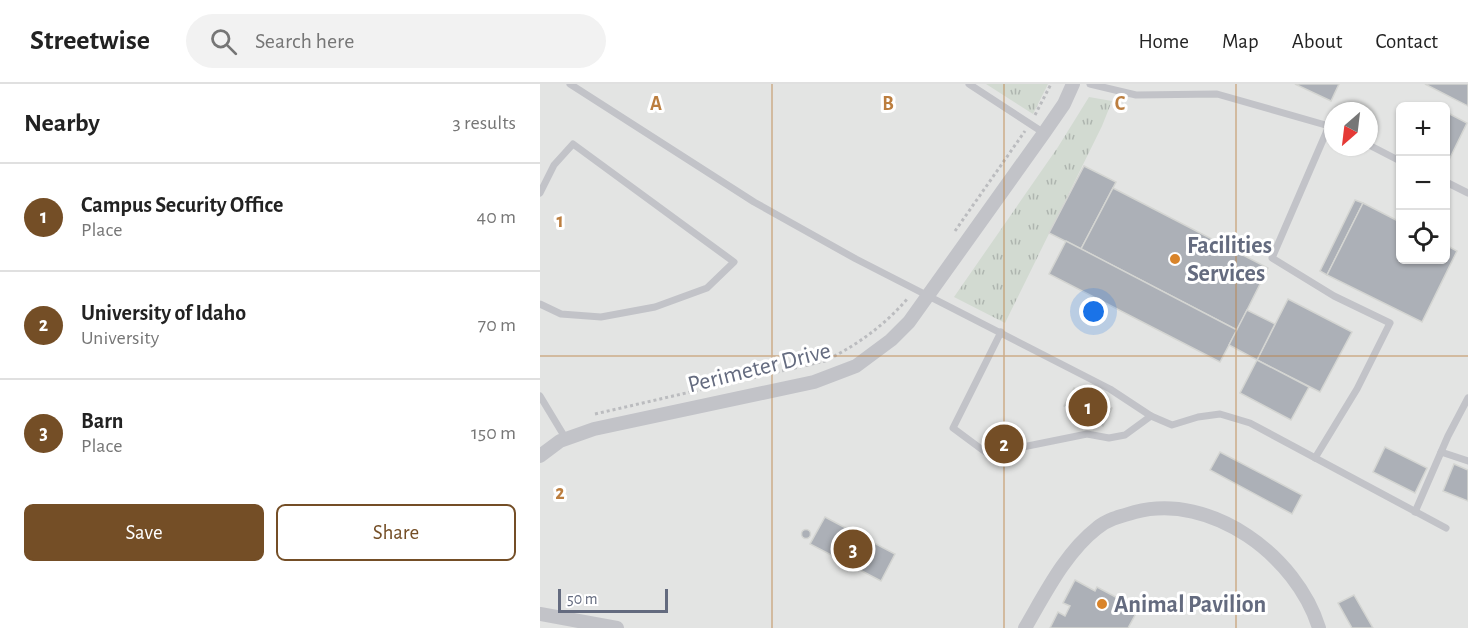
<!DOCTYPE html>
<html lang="en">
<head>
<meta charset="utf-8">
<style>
  :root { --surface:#fff; --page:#f2f2f2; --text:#222; --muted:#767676; --line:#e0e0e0; --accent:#744e26 }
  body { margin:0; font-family:"Alegreya Sans",sans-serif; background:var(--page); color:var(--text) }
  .controls { position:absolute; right:18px; top:18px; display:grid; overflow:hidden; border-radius:9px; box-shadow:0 2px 4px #0004 }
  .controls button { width:54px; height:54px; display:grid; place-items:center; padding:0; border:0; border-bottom:2px solid var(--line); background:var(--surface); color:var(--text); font:30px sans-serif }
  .compass { position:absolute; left:784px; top:18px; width:54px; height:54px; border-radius:50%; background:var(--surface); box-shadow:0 2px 4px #0004; rotate:208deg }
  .scale { position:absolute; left:18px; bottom:15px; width:110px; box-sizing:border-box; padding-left:6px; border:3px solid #646b7f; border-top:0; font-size:16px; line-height:21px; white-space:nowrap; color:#646b7f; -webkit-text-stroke:4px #fff; paint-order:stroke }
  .you { position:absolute; left:554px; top:228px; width:21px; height:21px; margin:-15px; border:4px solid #fff; border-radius:50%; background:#1a73e8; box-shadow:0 0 0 9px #1a73e833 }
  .badge { display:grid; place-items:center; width:39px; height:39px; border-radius:50%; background:var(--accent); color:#fff; font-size:20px; font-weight:700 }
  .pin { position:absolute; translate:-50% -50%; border:3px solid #fff; box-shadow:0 2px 6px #0006 }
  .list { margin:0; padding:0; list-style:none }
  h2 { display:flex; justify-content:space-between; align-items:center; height:78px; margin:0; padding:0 24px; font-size:26px }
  h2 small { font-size:20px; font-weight:400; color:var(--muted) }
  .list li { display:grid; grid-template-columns:39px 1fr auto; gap:18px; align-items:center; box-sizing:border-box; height:108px; padding:0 24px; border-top:2px solid var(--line) }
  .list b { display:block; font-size:22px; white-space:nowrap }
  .list p { margin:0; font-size:20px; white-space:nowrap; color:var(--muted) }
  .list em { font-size:20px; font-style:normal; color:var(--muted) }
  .actions { display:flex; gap:12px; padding:18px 24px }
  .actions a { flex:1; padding:14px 0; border:2px solid var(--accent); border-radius:9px; text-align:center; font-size:21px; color:var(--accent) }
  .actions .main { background:var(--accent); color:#fff }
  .icon { flex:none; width:33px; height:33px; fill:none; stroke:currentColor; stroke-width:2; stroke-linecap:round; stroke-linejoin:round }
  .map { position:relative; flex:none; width:928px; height:544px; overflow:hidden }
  header { display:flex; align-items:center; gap:36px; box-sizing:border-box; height:84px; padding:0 30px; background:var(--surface); border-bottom:2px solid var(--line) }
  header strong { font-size:28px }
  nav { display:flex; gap:33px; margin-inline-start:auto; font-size:21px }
  .search { width:420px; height:54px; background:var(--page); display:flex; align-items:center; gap:15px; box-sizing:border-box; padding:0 21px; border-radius:33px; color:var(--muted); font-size:22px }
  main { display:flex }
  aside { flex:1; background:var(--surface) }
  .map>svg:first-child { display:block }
  .built { fill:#e3e4e3; fill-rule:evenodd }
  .grass { fill:url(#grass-tufts) }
  .building { fill:#acb0b7; stroke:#d4d5d2; stroke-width:1.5 }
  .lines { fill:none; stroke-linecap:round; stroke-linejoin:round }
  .path { stroke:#bbbcbf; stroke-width:3; stroke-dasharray:3 3; stroke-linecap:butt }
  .service { stroke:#c2c3c8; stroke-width:7 }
  .minor { stroke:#c2c3c8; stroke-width:14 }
  .grid { fill:none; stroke:#bc7e3f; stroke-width:1.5; stroke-opacity:0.55 }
  .poi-dot { fill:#d9842a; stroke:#fff; stroke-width:2 }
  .labels { text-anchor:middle; stroke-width:6; stroke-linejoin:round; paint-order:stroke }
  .poi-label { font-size:24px; font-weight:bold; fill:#646b7f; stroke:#fff; text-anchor:start }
  .street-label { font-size:24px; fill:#646b7f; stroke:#fff }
  .grid-label { font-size:20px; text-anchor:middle; font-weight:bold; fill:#bc7e3f; stroke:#fff; stroke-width:6; stroke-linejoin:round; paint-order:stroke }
</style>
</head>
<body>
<header>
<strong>Streetwise</strong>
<div class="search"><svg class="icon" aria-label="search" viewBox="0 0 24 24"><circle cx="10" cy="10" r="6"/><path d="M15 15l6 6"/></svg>Search here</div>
<nav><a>Home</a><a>Map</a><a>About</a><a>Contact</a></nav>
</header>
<main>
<aside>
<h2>Nearby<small>3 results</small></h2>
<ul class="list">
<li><span class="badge">1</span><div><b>Campus Security Office</b><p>Place</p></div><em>40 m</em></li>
<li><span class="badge">2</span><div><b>University of Idaho</b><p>University</p></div><em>70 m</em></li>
<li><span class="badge">3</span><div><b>Barn</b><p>Place</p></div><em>150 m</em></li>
</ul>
<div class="actions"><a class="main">Save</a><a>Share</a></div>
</aside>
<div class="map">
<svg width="928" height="544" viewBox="0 0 928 544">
  <defs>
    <pattern id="grass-tufts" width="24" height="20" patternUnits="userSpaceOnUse" patternTransform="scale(1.5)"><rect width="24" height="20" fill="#d2dad1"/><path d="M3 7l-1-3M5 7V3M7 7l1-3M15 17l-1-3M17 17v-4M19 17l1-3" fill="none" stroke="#aeb5af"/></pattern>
  </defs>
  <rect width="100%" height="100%" fill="#f2f4f0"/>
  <path class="built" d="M0,0H928V544H0ZM860,22H906V176H860ZM793,27H829V63H793Z"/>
  <g class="grass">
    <path d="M446,0H508L493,30Z"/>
    <path d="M549,13L572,17L562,42L465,239L414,213L518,63Z"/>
  </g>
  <g class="building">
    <path d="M755,0H799L791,17Z"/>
    <path d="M885,0H928V22Z"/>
    <path d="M906,28L927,39L906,82Z"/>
    <path d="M544,82L576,98L541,165L509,149Z"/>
    <path d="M573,104L728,184L697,246L541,165Z"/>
    <path d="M815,116L823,119L787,191L780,187Z"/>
    <path d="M823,119L860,138V176H906V161L917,167L882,238L787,191Z"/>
    <path d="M526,157L697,246L680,278L509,190Z"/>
    <path d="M748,215L812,248L780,308L717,276Z"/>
    <path d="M707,226L735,240L717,276L689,261Z"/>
    <path d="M717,276L769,303L751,336L700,309Z"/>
    <path d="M534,304L572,324L563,342L524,322Z"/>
    <path d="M845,363L887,384L875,409L833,388Z"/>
    <path d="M680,368L762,411L752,430L670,386Z"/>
    <path d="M914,380L928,386V417L903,407Z"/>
    <path d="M285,433L355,470L341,497L270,460Z"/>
    <circle cx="266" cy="450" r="4.5"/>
    <path d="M535,496L555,507L557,503L583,517L585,514L600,522L588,544H510L518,528L525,532L530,522L523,519Z"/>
    <path d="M814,511L833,544H812L798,519Z"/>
  </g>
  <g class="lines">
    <g class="path">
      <path d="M495,31L511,0"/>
      <path d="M415,147L485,47"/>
      <path d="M55,330L285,277C317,261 344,242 368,214"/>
    </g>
    <g class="service">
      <path d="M30,0L214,118L316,175L570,305L611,332L632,341L658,333L680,330L710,339L906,444"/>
      <path d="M429,0L504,49"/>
      <path d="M550,0L596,11L677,10L789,42L732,174L794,212L850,239L817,305L775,374"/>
      <path d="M829,61L860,77"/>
      <path d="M906,98L928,109"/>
      <path d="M0,109L14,81L33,60L194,178L167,204L115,223L61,233L21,230L0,220"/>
      <path d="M461,248L413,344L448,370L547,350L569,354L585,351L611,332"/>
      <path d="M0,312L26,355"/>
      <path d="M901,368L928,377"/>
      <path d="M875,428L908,352L928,314"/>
    </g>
    <g class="minor">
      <path d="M0,372L20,357L54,345L274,298L316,282L351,256L369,238L504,49L524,20L533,0"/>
      <path d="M0,530L77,544"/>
      <path d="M485,544C505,510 525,469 557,444C568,435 581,432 595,428C671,408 757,472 779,544"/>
    </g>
  </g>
  <path class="grid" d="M232,0V544M464,0V544M696,0V544M0,272H928"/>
  <g class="poi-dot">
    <circle cx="635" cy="175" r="6"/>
    <circle cx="562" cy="520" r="6"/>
  </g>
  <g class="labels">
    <g class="poi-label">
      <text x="647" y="169">Facilities<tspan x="647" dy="28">Services</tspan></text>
      <text x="574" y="528">Animal Pavilion</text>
    </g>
    <g class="street-label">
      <text transform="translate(219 283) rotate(-14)" y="8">Perimeter Drive</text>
    </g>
  </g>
  <g class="grid-label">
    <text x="116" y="26">A</text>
    <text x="348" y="26">B</text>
    <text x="580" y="26">C</text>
    <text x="20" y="143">1</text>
    <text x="20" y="415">2</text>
  </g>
</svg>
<div class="controls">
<button>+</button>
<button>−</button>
<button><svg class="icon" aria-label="locate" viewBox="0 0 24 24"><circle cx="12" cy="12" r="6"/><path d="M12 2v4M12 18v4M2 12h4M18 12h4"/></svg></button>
</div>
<svg class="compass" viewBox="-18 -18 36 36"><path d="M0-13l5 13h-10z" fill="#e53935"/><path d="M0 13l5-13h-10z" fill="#767676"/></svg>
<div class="scale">50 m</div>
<div class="you"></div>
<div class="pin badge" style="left:548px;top:323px">1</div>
<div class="pin badge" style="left:464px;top:360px">2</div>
<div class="pin badge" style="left:313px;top:465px">3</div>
</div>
</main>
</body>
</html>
